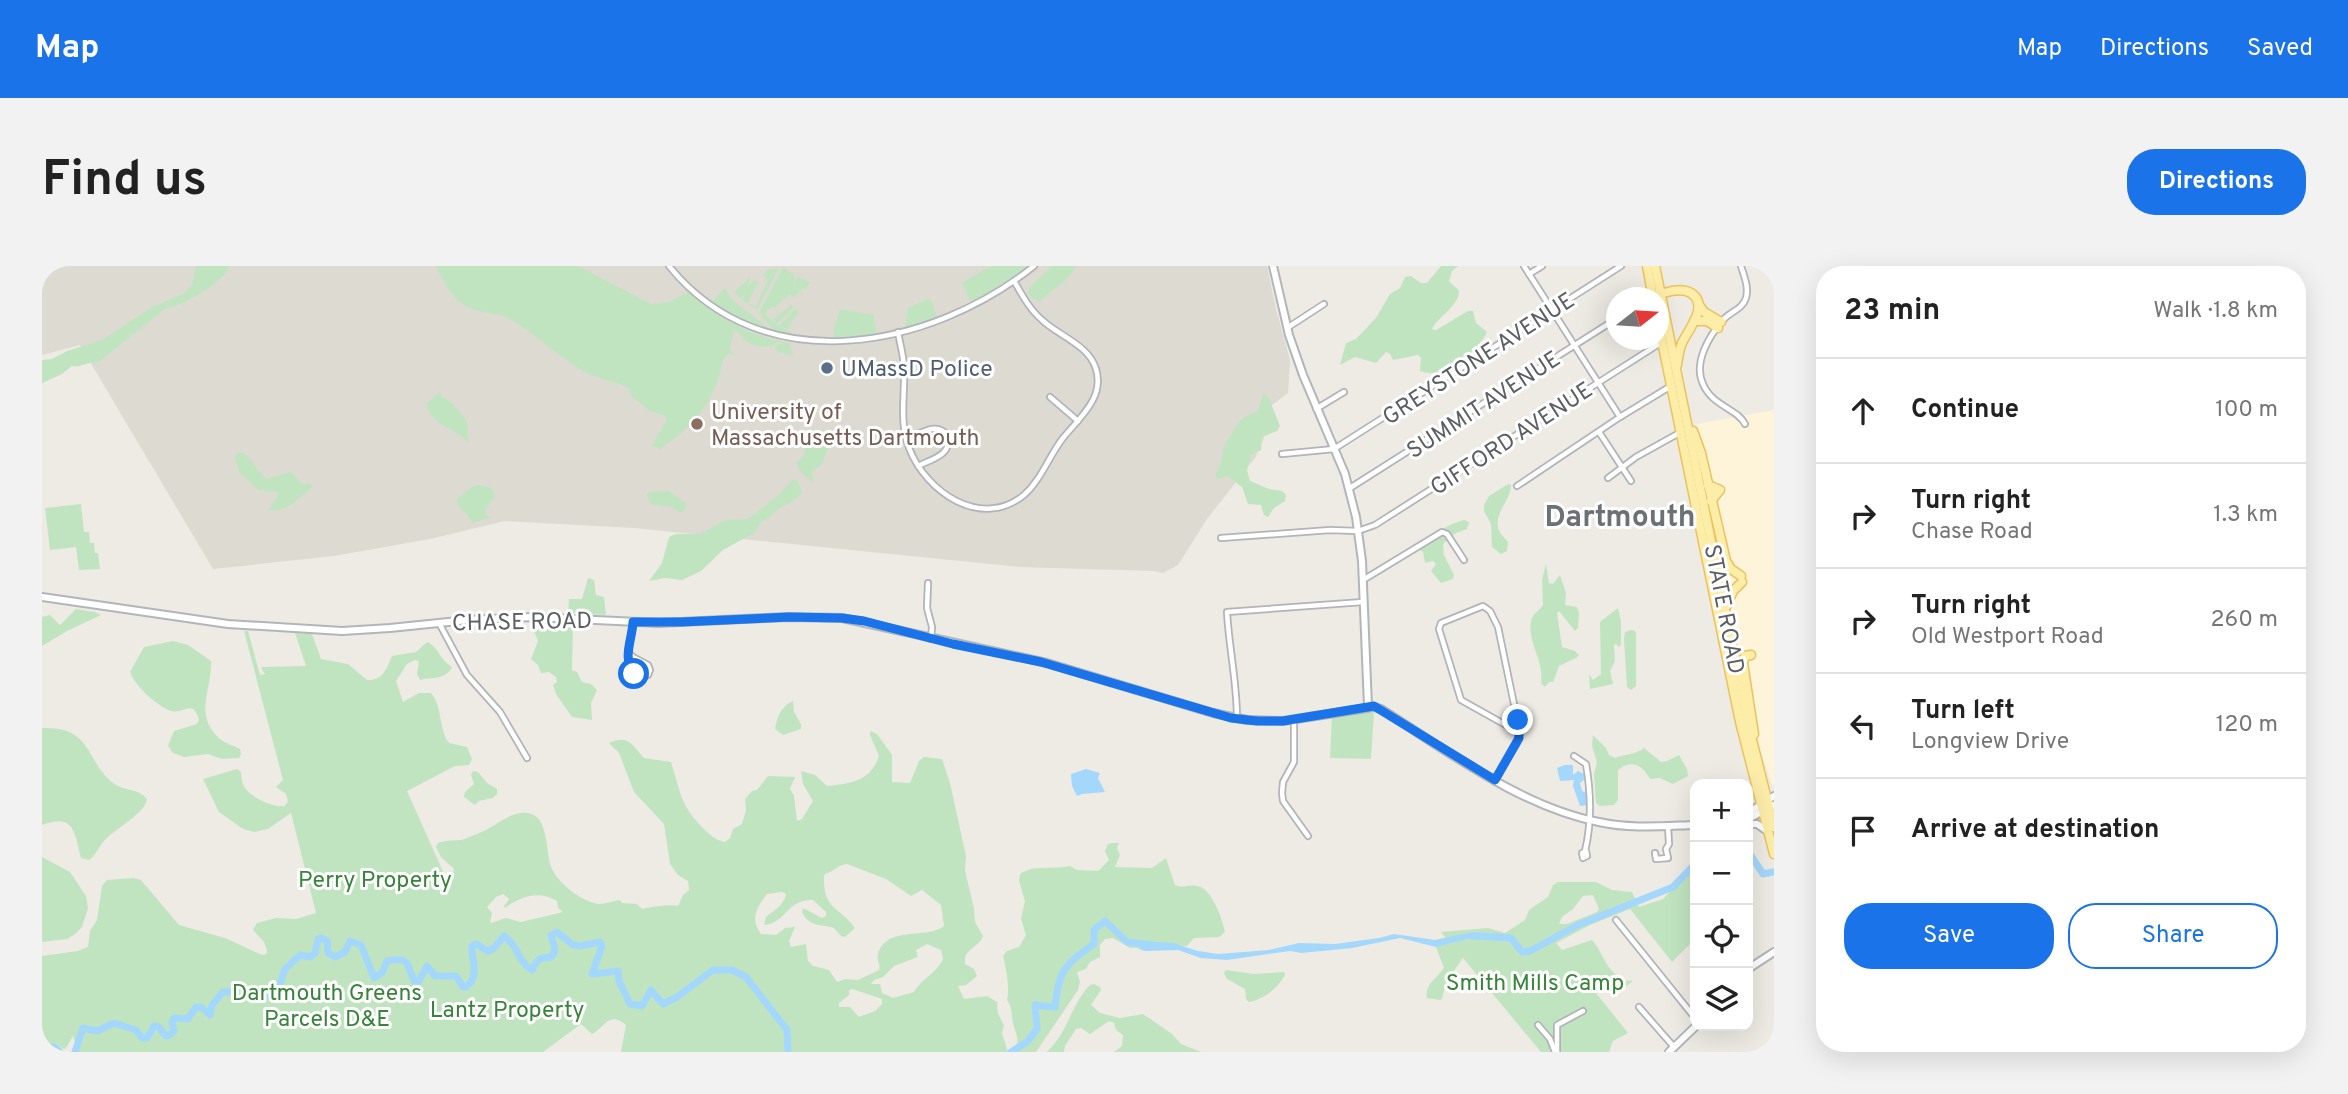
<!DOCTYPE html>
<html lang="en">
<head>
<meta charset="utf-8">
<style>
  :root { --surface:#fff; --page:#f2f2f2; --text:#222; --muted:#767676; --line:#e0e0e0; --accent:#1a73e8 }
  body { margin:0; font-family:Overpass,sans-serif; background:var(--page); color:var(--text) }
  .controls { position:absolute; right:21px; bottom:21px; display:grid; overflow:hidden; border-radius:14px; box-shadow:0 7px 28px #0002 }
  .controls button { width:63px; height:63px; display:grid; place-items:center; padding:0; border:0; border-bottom:2px solid var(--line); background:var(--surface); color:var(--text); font:35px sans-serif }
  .compass { position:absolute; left:1564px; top:21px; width:63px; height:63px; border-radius:50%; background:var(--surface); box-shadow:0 7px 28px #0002; rotate:73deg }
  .stop { position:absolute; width:21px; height:21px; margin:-16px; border:5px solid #1a73e8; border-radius:50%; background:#fff }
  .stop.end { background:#1a73e8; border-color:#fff; box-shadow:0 2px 7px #0008 }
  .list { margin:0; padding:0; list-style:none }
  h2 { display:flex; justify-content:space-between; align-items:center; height:91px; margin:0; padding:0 28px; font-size:30px }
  h2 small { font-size:23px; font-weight:400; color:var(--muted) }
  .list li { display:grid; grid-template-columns:46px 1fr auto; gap:21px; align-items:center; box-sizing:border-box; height:105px; padding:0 28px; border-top:2px solid var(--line) }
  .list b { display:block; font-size:26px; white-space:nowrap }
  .list p { margin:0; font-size:23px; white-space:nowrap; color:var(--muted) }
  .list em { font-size:23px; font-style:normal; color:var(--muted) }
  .actions { display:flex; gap:14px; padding:21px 28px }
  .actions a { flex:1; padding:16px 0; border:2px solid var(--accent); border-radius:28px; text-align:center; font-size:24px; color:var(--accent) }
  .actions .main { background:var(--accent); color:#fff }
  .icon { flex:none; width:38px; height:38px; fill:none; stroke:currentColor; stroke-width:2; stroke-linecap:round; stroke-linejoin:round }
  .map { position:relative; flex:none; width:1732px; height:786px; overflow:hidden; border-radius:28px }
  header { display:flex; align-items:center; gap:42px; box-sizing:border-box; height:98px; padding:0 35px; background:var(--accent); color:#fff }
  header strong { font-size:33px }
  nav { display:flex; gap:38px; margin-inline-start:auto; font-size:24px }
  .intro { display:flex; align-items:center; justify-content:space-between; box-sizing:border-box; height:168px; padding:0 42px }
  h1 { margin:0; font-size:49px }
  .button { padding:18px 32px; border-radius:28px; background:var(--accent); color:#fff; font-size:24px; font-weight:700 }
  main { display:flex; gap:42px; padding:0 42px }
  aside { flex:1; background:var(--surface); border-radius:28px; box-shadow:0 7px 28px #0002 }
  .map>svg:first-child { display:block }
  .commercial { fill:#fdf4d9 }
  .education { fill:#dddad1 }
  .green { fill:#c1e4c0; fill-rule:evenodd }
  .water { fill:#a4d7fc }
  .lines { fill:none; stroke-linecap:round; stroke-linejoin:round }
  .river { stroke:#a4d7fc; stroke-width:7 }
  .street-casing { stroke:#b1b4b8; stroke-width:8 }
  .secondary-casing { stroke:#b2b6ba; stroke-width:10 }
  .primary-casing { stroke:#edc25d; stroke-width:11 }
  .street { stroke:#fff; stroke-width:4.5 }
  .secondary { stroke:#fff; stroke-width:6 }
  .primary { stroke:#fceda9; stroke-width:8 }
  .route { stroke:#1a73e8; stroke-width:9 }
  .service-dot { fill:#5c6f8a; stroke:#fff; stroke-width:2.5 }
  .education-dot { fill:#8d6e63; stroke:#fff; stroke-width:2.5 }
  .labels { text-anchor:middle; stroke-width:6; stroke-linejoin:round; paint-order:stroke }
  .street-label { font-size:23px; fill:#5b5f63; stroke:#fff }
  .service-label { font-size:23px; fill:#4e5e75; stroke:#fff; text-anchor:start }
  .education-label { font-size:23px; fill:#785e54; stroke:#fff; text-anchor:start }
  .park-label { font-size:23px; fill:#38853a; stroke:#fff }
  .district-label { font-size:30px; font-weight:bold; fill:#6c7175; stroke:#fff }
</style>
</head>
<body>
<header>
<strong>Map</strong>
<nav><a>Map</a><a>Directions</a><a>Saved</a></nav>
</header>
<div class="intro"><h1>Find us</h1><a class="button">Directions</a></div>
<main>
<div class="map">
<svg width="1732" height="786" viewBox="0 0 1732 786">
  <rect width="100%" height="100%" fill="#edebe3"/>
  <path class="commercial" d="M1732,144V518L1730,519L1706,447L1655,158Z"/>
  <path class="education" d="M0,0H1225L1234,43L1248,94L1246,127L1226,142L1222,172L1213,192L1165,253L1136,299L1121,307L1111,305L978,301L592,262L463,255L388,273L292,290L171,303L38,79L0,89Z"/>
  <g class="green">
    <path d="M154,0H188L182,9L169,21L143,36L121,44L57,96C46,95 38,102 30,100L20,108L0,117V94L10,93L25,85L60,74L110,41L143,27L150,19Z"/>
    <path d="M394,0H536L609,38L627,36L646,26C675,52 709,70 748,77L751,90L734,85L732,81L741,77L738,76C723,85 704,80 695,65H692L688,83L692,89L686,88C678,96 680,103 676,113C666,144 645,165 618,183L610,180L624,155L623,150L608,145L587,128L588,123C574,114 557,114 543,106C516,91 494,68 468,53C458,47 448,48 437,45C414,40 403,20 394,0Z"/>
    <path d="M949,0H988L931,36L928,35L920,17Z"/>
    <path d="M1010,0H1033C1028,16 1010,22 998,36L986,29L987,22Z"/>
    <path d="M1399,0H1416L1410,5L1407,15C1410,19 1418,23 1417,27C1415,41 1396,51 1390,63L1394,64L1426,45H1431L1434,57L1445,66C1438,82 1407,108 1389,107C1385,107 1382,106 1378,105L1379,92L1376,89L1351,94L1348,88L1344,86L1334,97L1313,91L1298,99L1304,77L1314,73L1334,52L1348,28L1358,22L1363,11L1369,10L1379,17H1385Z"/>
    <path d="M737,1L715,44L700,34L704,25L699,33L692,26L709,10L705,22L711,15H717L706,37L714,41L726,14L719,8L722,9L724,5Z"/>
    <path d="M741,1L752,9L754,25V11L768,16L764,24L761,22L752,31L754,34L748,28L734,41L728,42L723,48L720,46L735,58L731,53L750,38L751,42L735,58L737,60L753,43L757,44L746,62L749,65L738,60L749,67L748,70L733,66L717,47Z"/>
    <path d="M683,22C691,40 714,49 726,63L700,54L669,37Z"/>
    <path d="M886,33L889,34L895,51L863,61L866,42Z"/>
    <path d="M798,43L832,49L834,68L792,73L791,66Z"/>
    <path d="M398,126L401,132L410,137L425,155L426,177C414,161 386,159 385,137Z"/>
    <path d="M1221,128L1226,130L1238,160L1235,165L1220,171L1219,184L1209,189L1205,204L1208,215L1227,223L1240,225L1244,229L1243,235L1232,242L1226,251L1222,249L1219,239L1206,238L1200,221L1185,210L1176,213L1173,210L1180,194L1181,182L1194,160L1202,151L1216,145Z"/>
    <path d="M768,165C775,164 786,172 788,178L779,199L770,205L771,217L757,204L754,197L762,189L765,170Z"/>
    <path d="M196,186L203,188L224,213L249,206L260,218H268L271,220C258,231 245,247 226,244L236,230V226L216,224L197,206L193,192Z"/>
    <path d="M750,214H755L760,226C753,236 744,238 735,244C728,249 728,253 720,255L712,267L681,284L659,305L640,314L623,312L607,315L620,297L627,271L634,268H657L684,254L706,253L737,229Z"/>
    <path d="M1466,218L1469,219C1470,234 1447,251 1459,268C1461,271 1464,273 1466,276L1465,285L1459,288L1450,281L1449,258L1442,245V239L1447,230Z"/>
    <path d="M436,219L450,222L453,230L442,246L448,252L430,257C427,247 417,245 414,234L431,220Z"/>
    <path d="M627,225L645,238L642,246H636L631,241L611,239L604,229L608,226Z"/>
    <path d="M39,238L42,266H47L48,277H52L53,287H56L58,303L37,304L34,281L8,284L3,242Z"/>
    <path d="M1422,254L1427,256L1425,263L1414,267L1401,278L1402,289L1412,309L1411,313L1399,317L1389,305L1394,298L1391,295L1383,297L1381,286L1376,283C1388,271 1405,258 1422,254Z"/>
    <path d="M1504,298L1507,317L1511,318L1518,309L1524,327L1523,339L1535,341L1537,346L1536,362L1533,365L1517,345L1515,347L1520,381L1533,385L1537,389L1534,392L1517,400L1511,416H1507L1503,421L1499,417C1503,395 1483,374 1490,352C1492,347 1498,344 1501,339L1500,314Z"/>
    <path d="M546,312L552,314L554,329L562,331L564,349L526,347L527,333H540Z"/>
    <path d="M1576,342L1579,355V379L1577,381L1574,378L1572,379L1573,395L1568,405L1571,418L1548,423L1547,408L1551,414L1559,408L1558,356Z"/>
    <path d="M34,343L53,346L59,349L25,365L0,380V351L8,349L18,359Z"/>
    <path d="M492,357L522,358L531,360L530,404L535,406L540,416L549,418L555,424L549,437L550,454L530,451L514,428L511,419L515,416L514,411L507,406L499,407L496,399L489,393L496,375L490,360Z"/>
    <path d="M1589,364L1593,365L1594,367V420L1589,424L1585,421L1582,374L1583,366Z"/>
    <path d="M202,365H206L218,409L223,408L219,402L221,401L264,400L253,367L270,368L279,393L306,398L325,414C341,415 345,402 350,390L374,386L385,376C396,380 398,394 410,401C404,414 390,411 378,414L375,408L377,395L373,394L365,398L354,415L361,436L377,427H389C401,441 396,462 407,477L425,481L430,493L427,499L413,500L365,525L407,619L412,603L399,591L394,581L396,577C403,574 409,575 417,574C423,574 431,569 437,567C453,561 467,545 486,547C508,550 503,589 510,603C517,618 540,636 557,638C563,638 571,635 578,634L580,637L595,638L600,643C608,641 628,638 636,640L641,629L647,624L646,615L636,609L628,598L622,558L592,526L577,487L567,477C587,468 590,479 602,492L629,496C638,524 638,539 660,561C668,569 673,574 683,576L688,572L691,563L700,558L704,544L703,533L710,525L715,524L726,510L753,511L748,523L752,530L755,555L760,553L771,535L761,518L759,505L773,509L785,520C808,518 829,515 837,490L828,469V465L835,468L850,489V516L868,517L877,495L882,491L900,493L908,517L924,590L923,605L932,642L933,656L941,670C936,683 921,682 923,698L932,703L935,710L924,719L916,720L922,733L945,730L955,736L956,748L962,759L960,767L966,786H579L584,759C566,744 562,763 550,768L539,758L501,786H32L35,782L31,770L24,782L21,783L14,777L10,784L15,786H0V690L36,685L46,681L48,665L55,654L60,620L65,614L91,612L99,614L137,659L183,672L220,689L224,688L225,684L222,676L211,664L215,657L234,652L254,653L274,647L249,547L226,563L212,566L201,563L177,546L161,513L195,503L199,506C199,508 200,517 201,518C206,531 231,542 243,540L246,535L244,528L234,521L241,514ZM805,598L844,613L869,630L880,624L899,639L902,660C884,674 845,659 836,688C834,695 839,697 837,704L816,714L803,713L795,716L787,704L771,700L766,695L764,678L749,681L747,675L753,661L743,662L734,669L719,668C708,653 714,642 725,628L740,626L744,628C741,641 732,644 724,651L722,659C745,657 744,633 771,634L784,646V650L780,652L761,642L760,646C767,661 778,658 792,662L799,670L803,671L813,662C799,642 783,644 782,616C782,606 782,609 790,605C797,601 797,599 805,598ZM461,628L467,633L462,640L463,642C479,630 497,624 515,635L516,642L521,646L479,656L464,652L449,657L448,656L450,647L445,641L454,631ZM885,678L899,684L901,693C895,707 879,713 872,726L851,732L840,727L838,718H829L832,714L841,711L852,700L876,691L874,684ZM810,723L840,733V738L833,745L817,751L808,741H797V737L807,729V724Z"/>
    <path d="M131,375L146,379L169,395C170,425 151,449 178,473C184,478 191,479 198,483L199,488L197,492L180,493L166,488L142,491L131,487L126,480L132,465L155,458L157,454C151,432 143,448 129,445C116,441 92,419 88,406L102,381Z"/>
    <path d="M751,435L752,446L759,458V463L741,469L733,463C735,451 739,440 751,435Z"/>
    <path d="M1324,447H1332L1329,493L1288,492L1290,451Z"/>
    <path d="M0,462C51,460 43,495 71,517C82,526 95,521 105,533C103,548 72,563 61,576C56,582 54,589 47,594L39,592C32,565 32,547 0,559Z"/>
    <path d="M1551,469L1564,482L1567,489L1573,492C1583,488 1593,489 1602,482L1619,496L1625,495L1637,489L1645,503L1646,510L1631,518L1618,512L1608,513C1600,499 1590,493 1576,504V534L1572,539L1558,540L1554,537L1552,508L1555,496L1550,480Z"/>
    <path d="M431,505L436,506L445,517L455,523V528L451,532L437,535L433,539L422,531L423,526L432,518L429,509Z"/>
    <path d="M1070,577H1077L1075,582L1078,589L1073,601L1110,602L1124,592L1133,619C1141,623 1146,618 1155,620C1169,621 1181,654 1183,666L1177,671L1152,672L1145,680L1102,678L1095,682H1088L1071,672L1063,673L1058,679V691L1048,696L1044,703L1035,706L1038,716L1036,724L994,786H971C979,774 974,769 971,757C969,748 971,743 965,734C968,724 964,701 961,690L965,685L977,681L984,669L979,653L983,635L977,615L978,608C992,598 1011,604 1028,600L1035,604L1056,605L1067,594L1063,585L1066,578Z"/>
    <path d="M0,591L28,606L44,630L46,642L40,661L33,668L25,673L0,676Z"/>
    <path d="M1653,599V673L1630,696L1588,643L1548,659L1514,677L1520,684L1550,674C1563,689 1567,715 1591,715L1578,725L1564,723L1554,727L1586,767L1571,775L1567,786H1499L1421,692L1404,716L1400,733L1398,734L1385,732C1382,719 1395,712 1402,702L1394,681L1407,676L1399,666L1446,662L1463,667L1483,654L1487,644L1506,631L1511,619L1516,616H1554L1570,624L1590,626L1597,641L1621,633ZM1551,629L1557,643L1555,646L1525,658H1517L1520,651L1531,643L1541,630Z"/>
    <path d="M1184,704L1212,708L1242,706L1243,709C1236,722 1222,733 1207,736L1204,733L1203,723L1185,713L1182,707Z"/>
    <path d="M1052,718L1058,721L1059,724L1049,739L1058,747L1078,752L1101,748L1130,768L1139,778L1159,786H1072L1080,780L1081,769L1074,764L1072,757L1067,755L1048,768L1039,762L1034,763L1023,780L1022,786H1005C1027,765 1029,738 1048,719Z"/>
  </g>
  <g class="water">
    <path d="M1523,499H1531V509L1536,505L1546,510L1538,517L1540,525L1545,527L1547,536L1546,539L1538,540L1531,520L1532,514L1518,515L1515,502Z"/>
    <path d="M1044,503L1058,507L1056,512L1063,526L1040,528L1035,530L1030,520L1029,508Z"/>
    <path d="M1431,666L1461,668L1460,675L1425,673L1394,681L1358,672L1310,682L1259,687L1248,685L1185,694L1159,692L1136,684L1103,685L1095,682L1114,676L1131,677L1156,685L1176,688L1227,684L1257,677L1293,678L1337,672L1352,668L1393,674Z"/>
  </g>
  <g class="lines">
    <g class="river">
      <path d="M1706,585L1721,608L1731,606"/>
      <path d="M1454,671L1469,672L1480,686L1488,685L1536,659L1631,621L1653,598"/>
      <path d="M0,782L13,781L18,786"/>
      <path d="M33,786L41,762L55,765L72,757L94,764L100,772H105L112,760L117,761L124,770L128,769L132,765L130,757L132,752L146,753L154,741H159L168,749L170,739L181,726H191L195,734C210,729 205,726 221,732L236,724L243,703L258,689L268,691L273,687L276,673L280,672L285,675L286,687L293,691L303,686L308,675L319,679L332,712L340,707L345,695C369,690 364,698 372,715H377L385,700L393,710H414L421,721H424C439,708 429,696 430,680L434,678L446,685L452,682L462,670C477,680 475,695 490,704C495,694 497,691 509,691C516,685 511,677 509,670L515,666L531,679L538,680L558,676L560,680L550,708L576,705L577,715L588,738L600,740L609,724L621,738L635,731L671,704H690L704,711L745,764L746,786"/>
      <path d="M969,786L985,776L995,763L993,739L1013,741C1017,704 1022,699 1052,678V664L1063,655L1085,676L1110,679"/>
    </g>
    <g class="street-casing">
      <g id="street">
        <path d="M627,0C721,116 888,83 992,0"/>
        <path d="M1482,0L1578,151"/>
        <path d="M1699,0C1702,10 1707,21 1704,32C1700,44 1689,45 1681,54C1667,70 1651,97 1661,118C1670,140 1696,143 1703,158"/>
        <path d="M1487,8L1500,0"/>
        <path d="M1245,62L1282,38"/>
        <path d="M856,66C858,78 862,91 862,103C863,131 857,155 867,182C884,226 939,264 982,229C999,214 1007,190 1021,172C1037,152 1063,132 1054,103C1047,79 1017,70 1000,54C988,44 980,29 972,15"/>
        <path d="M1008,131L1036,155"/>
        <path d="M1274,143L1302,126"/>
        <path d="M1557,166L1589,215"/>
        <path d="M864,174C879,167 895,155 906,170C910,189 890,193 876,200"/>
        <path d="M1240,188L1292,183L1579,0"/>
        <path d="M1566,212L1594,191L1639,166"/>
        <path d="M1475,220L1578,151L1629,120"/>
        <path d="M1308,222L1574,53"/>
        <path d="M1179,272L1288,264L1316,265L1333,259L1620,76"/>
        <path d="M1321,314L1400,266L1405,268L1422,294"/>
        <path d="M886,317L885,342L890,361L889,373"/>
        <path d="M397,357L425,409L458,446L485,492"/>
        <path d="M587,388C585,398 589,406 598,412L606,409L608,404L606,399L591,391L586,386L591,357"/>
        <path d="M1195,453C1195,416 1187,382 1185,346L1321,336"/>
        <path d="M1252,454V496L1241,516L1240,527L1241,535L1266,570"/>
        <path d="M1532,490L1544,498C1549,527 1550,556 1543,585"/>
        <path d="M1453,514L1475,477L1478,467L1456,361L1448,345L1441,340L1399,357L1397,363L1419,434L1478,467"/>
        <path d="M1544,585L1545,590L1541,592L1540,587Z"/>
        <path d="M1613,587L1614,593L1626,592L1624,583L1627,578L1626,560"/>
        <path d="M1574,654L1653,752"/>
        <path d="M1597,741L1632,781"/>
        <path d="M1496,759L1508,773L1513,786"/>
        <path d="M1515,786V759L1541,745"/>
      </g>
    </g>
    <g class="secondary-casing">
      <g id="secondary">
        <path d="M1231,0L1247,69L1261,109L1303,208L1314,251L1320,295L1326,440"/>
        <path d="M0,331L186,358L300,365L348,362L426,354L490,351L617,357L746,351L800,352L1005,397L1171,447L1205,454L1241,455L1332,441L1339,443C1406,485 1479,541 1557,556C1588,563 1621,560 1653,559"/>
        <path d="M1706,547L1732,530"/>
        <path d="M1706,553L1732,539"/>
        <path d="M1706,558H1715L1724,564"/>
        <path d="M1706,703L1732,686"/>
        <path d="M1627,786L1654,760"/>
      </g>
    </g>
    <g class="primary-casing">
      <g id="primary">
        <path d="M1605,0L1611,32"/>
        <path d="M1613,0L1707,462L1732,561"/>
        <path d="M1611,31C1622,26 1639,21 1649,27C1668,39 1646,64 1640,77C1637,84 1636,91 1635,99"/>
        <path d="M1657,39L1662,46L1679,56"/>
        <path d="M1652,55H1665L1676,62"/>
        <path d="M1616,56L1698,456L1732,588"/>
        <path d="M1651,165L1659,187L1684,295L1689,303L1699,310"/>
        <path d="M1666,219L1678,224L1669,235"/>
        <path d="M1684,341L1691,325L1700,316"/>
        <path d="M1709,389L1703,390L1701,397L1712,468"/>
      </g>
    </g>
    <use href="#street" class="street"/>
    <use href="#secondary" class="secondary"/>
    <use href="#primary" class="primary"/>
  </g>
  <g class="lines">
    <path class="route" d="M592,408C580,391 590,375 591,356H639L747,351L800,352L822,355L911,378L999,396L1189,452L1215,455H1241L1332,440L1453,514L1477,472L1476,454"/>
  </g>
  <circle class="service-dot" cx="785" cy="102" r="7"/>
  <circle class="education-dot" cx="655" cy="158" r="7"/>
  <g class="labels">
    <g class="street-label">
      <text transform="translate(1436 92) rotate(-33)" y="8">GREYSTONE AVENUE</text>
      <text transform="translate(1441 138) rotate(-33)" y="8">SUMMIT AVENUE</text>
      <text transform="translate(1469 172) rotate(-33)" y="8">GIFFORD AVENUE</text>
      <text transform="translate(1683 343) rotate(79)" y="8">STATE ROAD</text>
      <text transform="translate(480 355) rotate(-1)" y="8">CHASE ROAD</text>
    </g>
    <g class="service-label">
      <text x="799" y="110">UMassD Police</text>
    </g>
    <g class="education-label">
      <text x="669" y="153">University of<tspan x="669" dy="26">Massachusetts Dartmouth</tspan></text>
    </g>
    <g class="park-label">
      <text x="333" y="621">Perry Property</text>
      <text x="1493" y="724">Smith Mills Camp</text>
      <text x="285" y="734">Dartmouth Greens<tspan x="285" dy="26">Parcels D&amp;E</tspan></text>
      <text x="465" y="751">Lantz Property</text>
    </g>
    <g class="district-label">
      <text x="1578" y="260">Dartmouth</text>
    </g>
  </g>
</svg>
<div class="controls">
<button>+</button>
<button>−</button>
<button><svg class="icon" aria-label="locate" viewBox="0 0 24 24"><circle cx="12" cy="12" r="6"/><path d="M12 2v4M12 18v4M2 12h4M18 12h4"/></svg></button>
<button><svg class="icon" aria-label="layers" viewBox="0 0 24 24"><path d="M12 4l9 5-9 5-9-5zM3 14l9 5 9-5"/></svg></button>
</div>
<svg class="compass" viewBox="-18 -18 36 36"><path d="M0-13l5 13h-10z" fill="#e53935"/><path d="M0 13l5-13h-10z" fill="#767676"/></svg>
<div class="stop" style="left:592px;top:408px"></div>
<div class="stop end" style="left:1476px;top:454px"></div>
</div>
<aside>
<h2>23 min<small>Walk · 1.8 km</small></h2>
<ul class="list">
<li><svg class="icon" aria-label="ahead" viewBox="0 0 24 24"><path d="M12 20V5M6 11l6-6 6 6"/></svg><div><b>Continue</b></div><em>100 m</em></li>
<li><svg class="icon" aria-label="right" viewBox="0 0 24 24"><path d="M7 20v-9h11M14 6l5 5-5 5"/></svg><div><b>Turn right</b><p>Chase Road</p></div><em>1.3 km</em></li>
<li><svg class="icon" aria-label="right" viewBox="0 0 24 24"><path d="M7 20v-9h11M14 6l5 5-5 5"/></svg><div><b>Turn right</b><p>Old Westport Road</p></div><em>260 m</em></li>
<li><svg class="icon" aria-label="left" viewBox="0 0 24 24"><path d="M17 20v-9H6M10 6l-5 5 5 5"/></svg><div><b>Turn left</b><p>Longview Drive</p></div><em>120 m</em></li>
<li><svg class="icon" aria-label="arrive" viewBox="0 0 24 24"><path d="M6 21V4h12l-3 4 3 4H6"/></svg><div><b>Arrive at destination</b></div></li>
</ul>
<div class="actions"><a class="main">Save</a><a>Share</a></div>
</aside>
</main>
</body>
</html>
